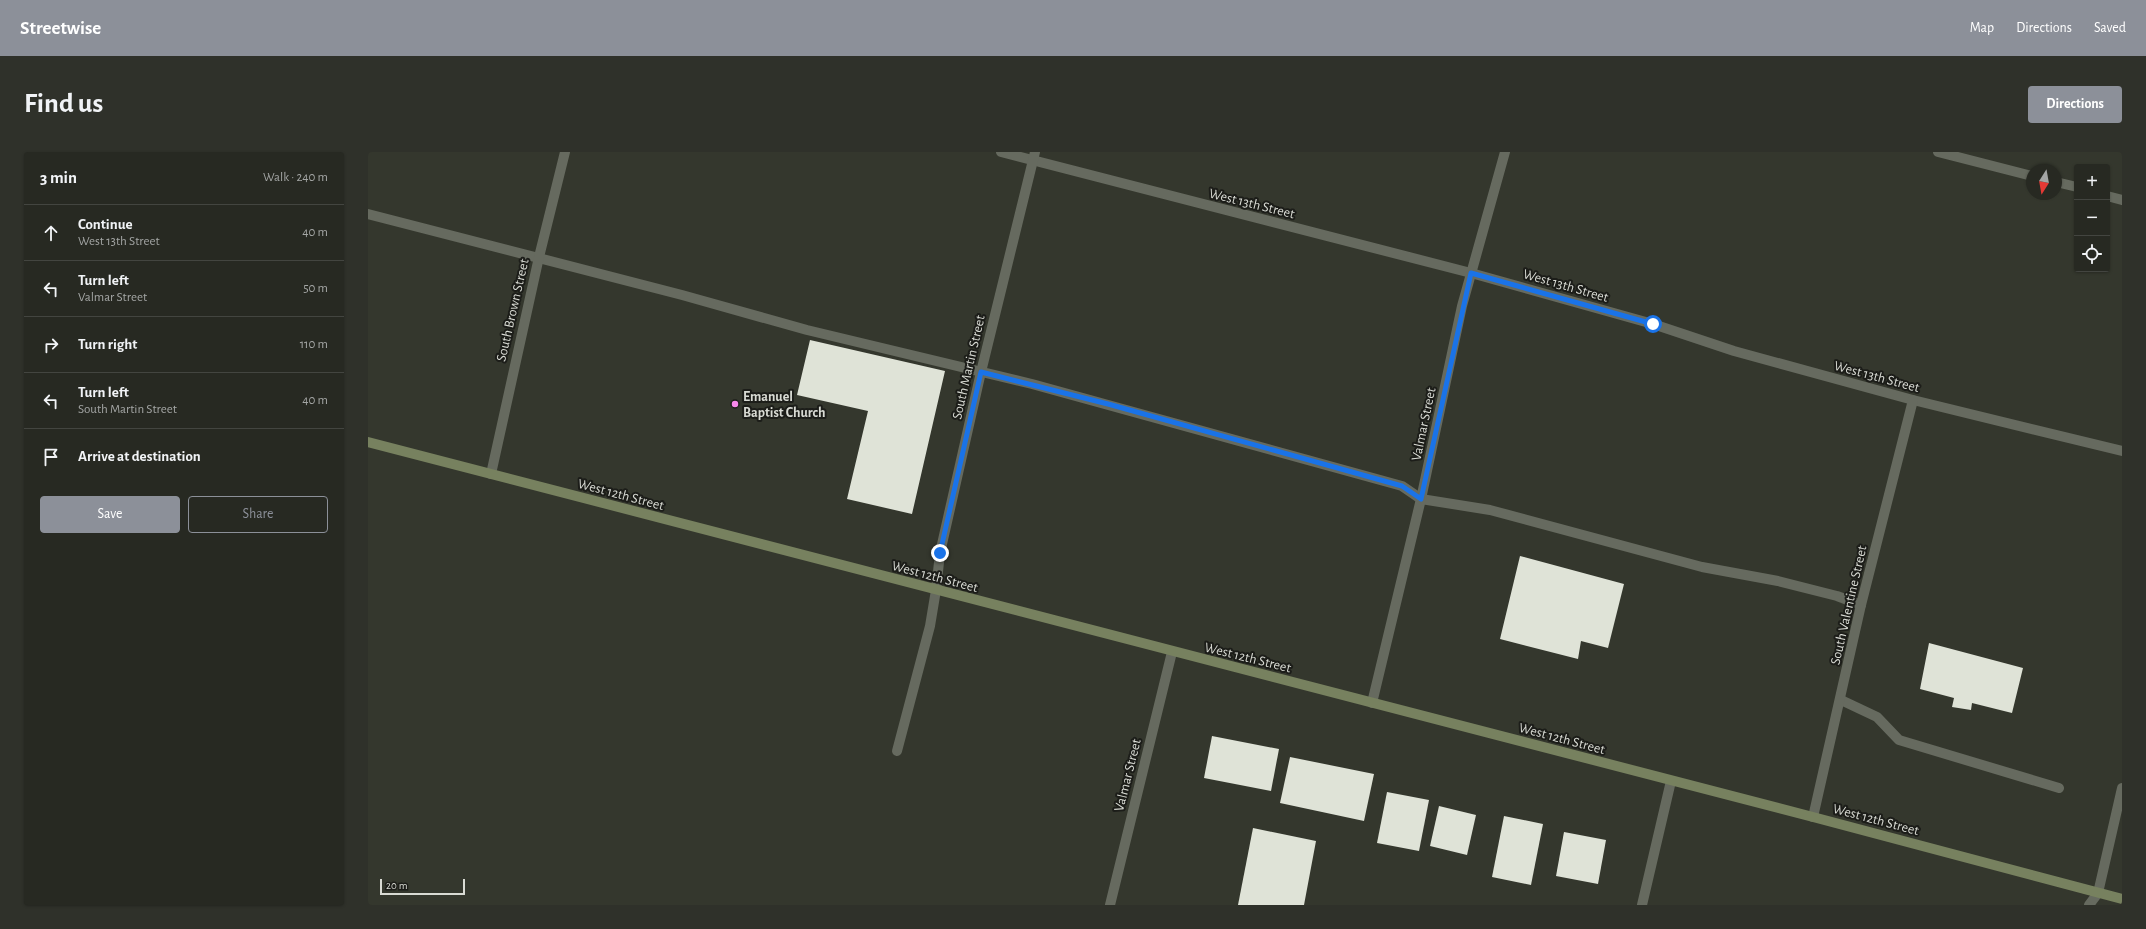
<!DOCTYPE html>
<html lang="en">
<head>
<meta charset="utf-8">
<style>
  :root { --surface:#272922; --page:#2f312a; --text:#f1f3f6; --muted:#a4a6a5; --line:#434540; --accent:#8c9099 }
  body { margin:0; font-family:"Alegreya Sans",sans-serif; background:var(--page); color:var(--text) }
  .controls { position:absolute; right:12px; top:12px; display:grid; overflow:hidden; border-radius:4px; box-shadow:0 1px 3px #0004 }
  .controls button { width:36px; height:36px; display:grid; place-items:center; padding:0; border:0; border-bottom:1px solid var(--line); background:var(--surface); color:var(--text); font:20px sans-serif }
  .compass { position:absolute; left:1658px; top:12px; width:36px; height:36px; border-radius:50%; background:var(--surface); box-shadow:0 1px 3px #0004; rotate:191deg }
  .scale { position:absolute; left:12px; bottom:10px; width:85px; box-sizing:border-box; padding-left:4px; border:2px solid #d9dbd4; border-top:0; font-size:11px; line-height:14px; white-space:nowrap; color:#d9dbd4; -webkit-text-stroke:3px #1c1d19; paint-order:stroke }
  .stop { position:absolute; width:12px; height:12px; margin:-9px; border:3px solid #1a73e8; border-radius:50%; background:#fff }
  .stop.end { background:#1a73e8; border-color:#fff; box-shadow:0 1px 4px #0008 }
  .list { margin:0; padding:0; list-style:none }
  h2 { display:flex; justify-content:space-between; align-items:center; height:52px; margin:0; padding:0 16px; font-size:17px }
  h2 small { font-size:13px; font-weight:400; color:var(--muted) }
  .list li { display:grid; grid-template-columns:26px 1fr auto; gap:12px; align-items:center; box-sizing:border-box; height:56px; padding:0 16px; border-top:1px solid var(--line) }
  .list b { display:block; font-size:15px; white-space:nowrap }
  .list p { margin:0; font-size:13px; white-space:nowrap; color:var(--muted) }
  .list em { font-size:13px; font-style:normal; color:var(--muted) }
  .actions { display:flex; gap:8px; padding:12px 16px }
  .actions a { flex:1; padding:9px 0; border:1px solid var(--accent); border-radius:4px; text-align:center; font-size:14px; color:var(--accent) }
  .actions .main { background:var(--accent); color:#fff }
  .icon { flex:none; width:22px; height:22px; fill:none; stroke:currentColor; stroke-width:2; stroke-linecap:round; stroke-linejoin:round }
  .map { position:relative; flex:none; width:1754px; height:753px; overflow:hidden; border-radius:4px }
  header { display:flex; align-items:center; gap:24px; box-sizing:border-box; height:56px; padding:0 20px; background:var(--accent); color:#fff }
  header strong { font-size:19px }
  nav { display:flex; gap:22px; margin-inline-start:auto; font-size:14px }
  .intro { display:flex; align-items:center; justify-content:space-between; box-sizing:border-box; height:96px; padding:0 24px }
  h1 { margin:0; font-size:28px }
  .button { padding:10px 18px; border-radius:4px; background:var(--accent); color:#fff; font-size:14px; font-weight:700 }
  main { display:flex; gap:24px; padding:0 24px }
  aside { flex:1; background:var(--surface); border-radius:4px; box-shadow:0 1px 3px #0004 }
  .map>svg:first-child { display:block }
  .building { fill:#dfe3d7 }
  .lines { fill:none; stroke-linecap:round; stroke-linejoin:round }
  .lane { stroke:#666a5f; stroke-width:10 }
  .street { stroke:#666a5f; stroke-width:10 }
  .secondary { stroke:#77815f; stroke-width:10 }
  .route { stroke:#1a73e8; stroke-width:5 }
  .poi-dot { fill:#f888eb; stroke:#1c1d19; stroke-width:1.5 }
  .labels { text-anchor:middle; stroke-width:4; stroke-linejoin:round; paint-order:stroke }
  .street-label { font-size:14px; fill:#d9dbd4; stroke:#1c1d19 }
  .poi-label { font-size:14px; font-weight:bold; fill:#d9dbd4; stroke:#1c1d19; text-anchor:start }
</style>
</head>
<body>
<header>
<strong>Streetwise</strong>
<nav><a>Map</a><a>Directions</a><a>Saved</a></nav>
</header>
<div class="intro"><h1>Find us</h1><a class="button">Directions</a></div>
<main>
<aside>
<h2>3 min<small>Walk · 240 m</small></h2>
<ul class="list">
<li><svg class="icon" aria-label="ahead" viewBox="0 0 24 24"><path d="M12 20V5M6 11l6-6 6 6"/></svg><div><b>Continue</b><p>West 13th Street</p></div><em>40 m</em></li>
<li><svg class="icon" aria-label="left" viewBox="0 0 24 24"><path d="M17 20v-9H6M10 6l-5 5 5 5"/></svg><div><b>Turn left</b><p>Valmar Street</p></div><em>50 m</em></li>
<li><svg class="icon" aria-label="right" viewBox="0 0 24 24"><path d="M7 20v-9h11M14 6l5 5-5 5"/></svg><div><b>Turn right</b></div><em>110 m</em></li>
<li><svg class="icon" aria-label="left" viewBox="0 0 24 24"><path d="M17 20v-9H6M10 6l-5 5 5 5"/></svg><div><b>Turn left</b><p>South Martin Street</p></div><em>40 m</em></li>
<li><svg class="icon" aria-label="arrive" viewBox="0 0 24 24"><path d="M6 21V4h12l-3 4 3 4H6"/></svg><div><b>Arrive at destination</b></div></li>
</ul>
<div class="actions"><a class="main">Save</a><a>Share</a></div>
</aside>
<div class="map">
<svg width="1754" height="753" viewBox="0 0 1754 753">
  <rect width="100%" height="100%" fill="#34372d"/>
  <g class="building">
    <path d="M442,188L577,219L544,362L479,347L500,259L429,243Z"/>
    <path d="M1152,404L1256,432L1240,496L1213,489L1210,507L1132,487Z"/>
    <path d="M1561,491L1655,516L1644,561L1604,551L1603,558L1584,555L1586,546L1552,537Z"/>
    <path d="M844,584L911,597L903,639L836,626Z"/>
    <path d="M922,605L1006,622L996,669L912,651Z"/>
    <path d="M1019,640L1061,648L1051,699L1009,691Z"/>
    <path d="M1071,654L1108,663L1099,703L1062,694Z"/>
    <path d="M1136,664L1175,672L1163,733L1124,725Z"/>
    <path d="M885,676L948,689L936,753H870Z"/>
    <path d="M1196,680L1238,688L1230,732L1188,724Z"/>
  </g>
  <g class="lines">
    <g class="lane">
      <path d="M1570,0L1664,24"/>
      <path d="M1688,30L1709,35"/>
      <path d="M1739,44L1754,48"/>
      <path d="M0,62L314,143L439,178L664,232L1034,334L1053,347L1122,358L1334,415L1410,429L1469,444L1493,453"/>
      <path d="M1473,548L1509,565L1531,588L1691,636"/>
      <path d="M529,599L562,474L568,438"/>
    </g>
    <g class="street">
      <path d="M633,0L1103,121L1285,172L1366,199L1545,248L1754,299"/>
      <path d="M123,322L171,105L197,0"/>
      <path d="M568,438L572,401L613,220L667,0"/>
      <path d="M1004,551L1053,347L1094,154L1137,0"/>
      <path d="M1445,665L1493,453L1545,248"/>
      <path d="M742,753L804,500"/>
      <path d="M1274,753L1303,629"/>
      <path d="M1721,753L1730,741L1754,636"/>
    </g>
    <path class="secondary" d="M0,290L1445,665L1754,747"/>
  </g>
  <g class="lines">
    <path class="route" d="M572,401L613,220L740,252L1034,334L1053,347L1103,121L1285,172"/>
  </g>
  <circle class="poi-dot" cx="367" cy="252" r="4"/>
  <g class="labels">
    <g class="street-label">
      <text transform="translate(884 51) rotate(14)" y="5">West 13th Street</text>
      <text transform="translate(1198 133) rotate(16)" y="5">West 13th Street</text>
      <text transform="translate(144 158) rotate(-77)" y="5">South Brown Street</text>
      <text transform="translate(600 215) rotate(-77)" y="5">South Martin Street</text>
      <text transform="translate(1509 224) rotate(15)" y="5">West 13th Street</text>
      <text transform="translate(1055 272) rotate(-78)" y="5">Valmar Street</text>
      <text transform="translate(253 342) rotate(15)" y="5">West 12th Street</text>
      <text transform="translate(567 424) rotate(15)" y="5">West 12th Street</text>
      <text transform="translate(1480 453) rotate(-77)" y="5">South Valentine Street</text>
      <text transform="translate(880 505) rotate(14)" y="5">West 12th Street</text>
      <text transform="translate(1194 586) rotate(15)" y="5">West 12th Street</text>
      <text transform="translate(759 623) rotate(-76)" y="5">Valmar Street</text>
      <text transform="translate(1508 667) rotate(15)" y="5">West 12th Street</text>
    </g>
    <g class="poi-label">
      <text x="375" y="249">Emanuel<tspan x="375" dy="16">Baptist Church</tspan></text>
    </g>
  </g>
</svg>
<div class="controls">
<button>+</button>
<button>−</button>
<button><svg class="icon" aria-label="locate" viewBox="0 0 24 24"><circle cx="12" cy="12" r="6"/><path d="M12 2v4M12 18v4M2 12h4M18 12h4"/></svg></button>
</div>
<svg class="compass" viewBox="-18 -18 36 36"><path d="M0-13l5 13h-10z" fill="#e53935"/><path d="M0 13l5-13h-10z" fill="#a4a6a5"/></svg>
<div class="scale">20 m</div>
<div class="stop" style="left:1285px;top:172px"></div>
<div class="stop end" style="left:572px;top:401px"></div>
</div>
</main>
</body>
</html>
